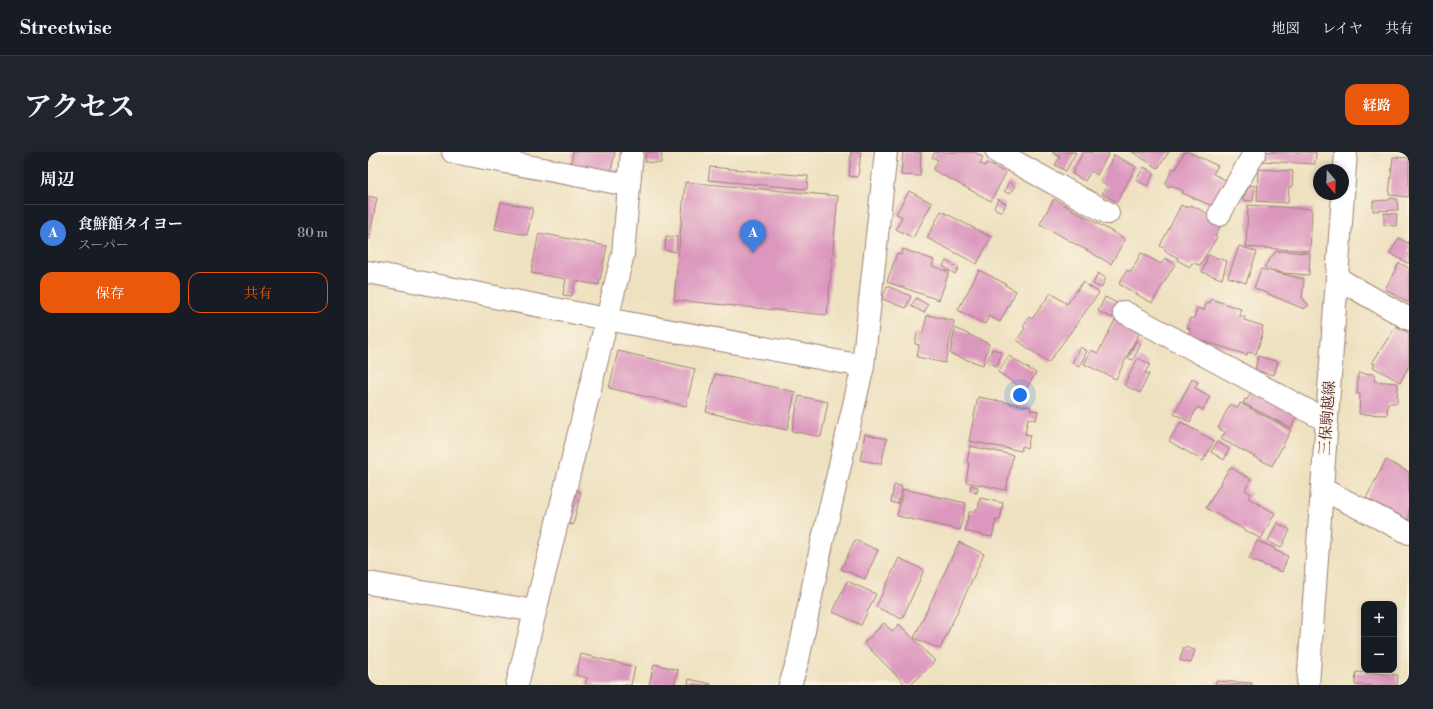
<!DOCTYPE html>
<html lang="ja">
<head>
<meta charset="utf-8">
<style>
  :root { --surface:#171b24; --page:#20242c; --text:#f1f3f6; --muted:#9ea1a6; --line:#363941; --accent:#ea580c }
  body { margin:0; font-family:"Libre Bodoni","Noto Serif JP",serif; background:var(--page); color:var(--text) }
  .controls { position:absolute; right:12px; bottom:12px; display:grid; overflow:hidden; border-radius:8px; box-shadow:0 2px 6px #0003 }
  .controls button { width:36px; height:36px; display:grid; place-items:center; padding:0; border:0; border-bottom:1px solid var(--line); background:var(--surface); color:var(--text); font:20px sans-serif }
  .compass { position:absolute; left:945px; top:12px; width:36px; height:36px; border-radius:50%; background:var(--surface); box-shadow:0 2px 6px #0003; rotate:161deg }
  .you { position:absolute; left:652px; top:243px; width:14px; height:14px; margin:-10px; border:3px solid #fff; border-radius:50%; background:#1a73e8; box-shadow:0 0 0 6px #1a73e833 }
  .badge { display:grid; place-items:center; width:26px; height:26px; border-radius:50%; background:var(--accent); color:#fff; font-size:13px; font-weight:700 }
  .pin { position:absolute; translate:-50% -33px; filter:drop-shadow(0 1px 2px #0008) }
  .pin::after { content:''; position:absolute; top:21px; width:14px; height:12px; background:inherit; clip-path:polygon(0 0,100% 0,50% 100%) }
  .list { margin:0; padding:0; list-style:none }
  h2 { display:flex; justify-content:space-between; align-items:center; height:52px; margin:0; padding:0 16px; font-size:17px }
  h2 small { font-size:13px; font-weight:400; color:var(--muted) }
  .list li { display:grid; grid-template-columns:26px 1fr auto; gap:12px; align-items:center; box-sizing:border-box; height:56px; padding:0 16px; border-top:1px solid var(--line) }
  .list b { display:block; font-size:15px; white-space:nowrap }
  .list p { margin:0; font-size:13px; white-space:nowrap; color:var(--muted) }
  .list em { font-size:13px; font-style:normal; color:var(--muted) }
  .actions { display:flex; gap:8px; padding:12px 16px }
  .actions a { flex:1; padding:9px 0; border:1px solid var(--accent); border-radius:12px; text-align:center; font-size:14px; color:var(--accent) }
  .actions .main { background:var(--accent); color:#fff }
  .map { position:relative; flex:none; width:1041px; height:533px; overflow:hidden; border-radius:12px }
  header { display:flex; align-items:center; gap:24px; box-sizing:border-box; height:56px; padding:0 20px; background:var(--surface); border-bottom:1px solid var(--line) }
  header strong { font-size:19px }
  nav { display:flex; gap:22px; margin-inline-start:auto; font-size:14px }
  .intro { display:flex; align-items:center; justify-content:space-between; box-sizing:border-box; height:96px; padding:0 24px }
  h1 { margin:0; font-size:28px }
  .button { padding:10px 18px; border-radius:12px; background:var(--accent); color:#fff; font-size:14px; font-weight:700 }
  main { display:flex; gap:24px; padding:0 24px }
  aside { flex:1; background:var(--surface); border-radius:12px; box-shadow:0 2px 6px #0003 }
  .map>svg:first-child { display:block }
  .building { fill:#dc97be }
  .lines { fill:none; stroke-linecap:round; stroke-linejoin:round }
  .minor-casing { stroke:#9c8076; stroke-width:24 }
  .tertiary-casing { stroke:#9c8076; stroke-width:24 }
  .secondary-casing { stroke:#9c8076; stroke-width:24 }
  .minor { stroke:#fff; stroke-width:22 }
  .tertiary { stroke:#fff; stroke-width:22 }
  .secondary { stroke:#fff; stroke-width:22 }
  .labels { text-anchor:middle; stroke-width:3; stroke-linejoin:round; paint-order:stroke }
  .street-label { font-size:15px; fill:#4a1f2b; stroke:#fcf5e5 }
</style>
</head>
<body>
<header>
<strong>Streetwise</strong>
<nav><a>地図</a><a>レイヤ</a><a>共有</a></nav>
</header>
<div class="intro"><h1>アクセス</h1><a class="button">経路</a></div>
<main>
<aside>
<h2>周辺<small></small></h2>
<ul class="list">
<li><span class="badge" style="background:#3f7fe0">A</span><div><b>食鮮館タイヨー</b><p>スーパー</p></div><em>80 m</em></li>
</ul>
<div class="actions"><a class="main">保存</a><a>共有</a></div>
</aside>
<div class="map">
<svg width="1041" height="533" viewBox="0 0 1041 533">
  <rect width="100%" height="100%" fill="#fcf5e5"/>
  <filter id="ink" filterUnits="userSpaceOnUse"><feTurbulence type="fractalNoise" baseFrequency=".025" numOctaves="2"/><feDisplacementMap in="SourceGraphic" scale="8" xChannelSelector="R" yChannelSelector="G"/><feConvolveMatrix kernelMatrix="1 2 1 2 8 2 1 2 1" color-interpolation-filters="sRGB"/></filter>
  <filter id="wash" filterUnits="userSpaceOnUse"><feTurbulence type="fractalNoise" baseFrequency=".012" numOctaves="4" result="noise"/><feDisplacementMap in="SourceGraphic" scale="16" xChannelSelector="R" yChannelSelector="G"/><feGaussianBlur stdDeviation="0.9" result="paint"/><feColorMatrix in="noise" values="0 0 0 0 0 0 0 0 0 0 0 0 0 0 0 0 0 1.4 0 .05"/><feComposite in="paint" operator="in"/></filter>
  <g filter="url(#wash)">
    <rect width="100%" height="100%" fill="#eee1c0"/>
    <g id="blocks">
      <g class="building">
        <path d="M205,0H247L243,19L203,12Z"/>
        <path d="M278,0H294L293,11L277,10Z"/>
        <path d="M483,0H493L490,25L481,24Z"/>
        <path d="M535,0H553L552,24L533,23Z"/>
        <path d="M567,0H606L615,5L612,11L617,14L619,11L638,21L623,49L565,18L570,8L564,5Z"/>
        <path d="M684,0H708L698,19L687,13L692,5Z"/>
        <path d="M715,0L741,1L729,23L723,19L717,29L704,22Z"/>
        <path d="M764,0H801L790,16Z"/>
        <path d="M816,0H821L850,14L845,22L860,29L847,55L814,41L815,39L803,33L802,35L797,32L805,16L808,17Z"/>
        <path d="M898,0H948L947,12L893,9Z"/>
        <path d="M746,3L768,15L749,50L734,42L739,33L732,29Z"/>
        <path d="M1025,5L1041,6V45L1021,43Z"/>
        <path d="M342,15L440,24L439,37L340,28Z"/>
        <path d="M776,15L786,21L779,34L768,28Z"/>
        <path d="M890,17L925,19L924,35H921L920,51L889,49Z"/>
        <path d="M317,30L470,44L459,163L306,148Z"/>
        <path d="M641,30L647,34L641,42L636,39Z"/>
        <path d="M882,33L887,34L885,49L874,48Z"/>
        <path d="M541,39L564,51L545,86L528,77L534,65L528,62Z"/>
        <path d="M0,44L9,46L1,88L0,87Z"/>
        <path d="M1022,46L1029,47L1030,58L1005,59V49L1022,48Z"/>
        <path d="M630,47L638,52L634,60L626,56Z"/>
        <path d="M686,47L757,87L743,112L672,72Z"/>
        <path d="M133,50L165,56L159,83L127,77Z"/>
        <path d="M813,53L819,56L820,54L822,55L823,53L850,67L854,71L847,84L849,85L832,113L824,111L822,115L809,108L810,106L797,99L798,98L792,94Z"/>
        <path d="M880,53L944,57L942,99L878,95Z"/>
        <path d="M573,59L623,85L609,112L559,86Z"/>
        <path d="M1016,61L1029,62L1028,74L1016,73Z"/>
        <path d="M171,81L239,94L231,133L207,129L204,144L195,143L198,127L163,121Z"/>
        <path d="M298,84L309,85L308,100L297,98Z"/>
        <path d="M1031,86L1040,91L1041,88V112L1022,101Z"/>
        <path d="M871,94L889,100L878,131L860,125Z"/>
        <path d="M535,97L566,108L564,114L581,120L571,148L519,130L529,101L533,103Z"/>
        <path d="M908,99L942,101L941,123L914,121L896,115Z"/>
        <path d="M773,101L793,112L797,106L807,112L784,151L751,132L759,118L763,120Z"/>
        <path d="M840,103L859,109L854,127L834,120Z"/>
        <path d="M578,109L591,116L587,122L575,114Z"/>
        <path d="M1031,111L1041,116V151L1017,137Z"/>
        <path d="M893,117L936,127L934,146L941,153L936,157L886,136Z"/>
        <path d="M611,118L638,132L637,133L648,139L632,170L621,164L617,172L590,158Z"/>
        <path d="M730,121L738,126L733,136L725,132Z"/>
        <path d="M715,130L731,141L680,211L649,188L657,176L655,174L661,165L664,167L683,141L699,152Z"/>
        <path d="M519,134L543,144L538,156L514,147Z"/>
        <path d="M737,145L751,152L744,166L730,159Z"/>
        <path d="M548,146L560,153L556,161L543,154Z"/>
        <path d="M843,147L873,157L871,163L877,165L876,168L895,174L894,179L895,180L888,202L880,200L879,203L820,184L822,177L819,176L822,166L826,167L829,156L836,158L839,150L842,151Z"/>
        <path d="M559,163L586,169L577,211L549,205L551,193L547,192L549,180L555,181Z"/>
        <path d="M747,168L771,181L748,227L716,212L723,198L730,201Z"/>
        <path d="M1028,174L1041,181V214L1032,230L1005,215L1007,212L1004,211Z"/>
        <path d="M587,176L621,192L615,213L582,202Z"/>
        <path d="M768,189L773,192L765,208L760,206Z"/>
        <path d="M712,195L719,199L711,215L704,211Z"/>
        <path d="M624,197L634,200L629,214L619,210Z"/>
        <path d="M250,199L327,217L318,254L241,236Z"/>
        <path d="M641,204L668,221L657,238L630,220Z"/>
        <path d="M890,204L910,210L906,223L887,218Z"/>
        <path d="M770,206L782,212L777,221L781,222L772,241L756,233Z"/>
        <path d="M990,221L1007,222L1006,229L1030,231L1029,251H1020L1019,263L991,262L992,242H989Z"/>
        <path d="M347,222L427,240L419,278L338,260Z"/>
        <path d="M824,227L830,230L827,236L842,244L835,258L829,255L822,270L806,262Z"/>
        <path d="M885,236L931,260L923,276L875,251L877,247L879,248Z"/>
        <path d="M431,244L460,250L453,285L424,279Z"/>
        <path d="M610,245L663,255L662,258L670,259L668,268L660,266L657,282L662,283L659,296L654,294L653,299L601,289Z"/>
        <path d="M872,251L923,278L904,314L853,287L857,280L850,276L862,252L870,256Z"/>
        <path d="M813,270L846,289L835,309L801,289Z"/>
        <path d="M497,282L519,287L513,312L492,308Z"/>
        <path d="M849,290L861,297L856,308L843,300Z"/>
        <path d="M602,294L645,303L638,338L598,330L601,311L599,310Z"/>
        <path d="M1018,308L1041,320V368L998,346Z"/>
        <path d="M862,315L883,327L877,338L883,342L880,346L907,361L893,387L838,356Z"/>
        <path d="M526,333L534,334L530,352L523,350Z"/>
        <path d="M603,333L610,335L609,341L602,339Z"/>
        <path d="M535,337L598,351L592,378L529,364Z"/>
        <path d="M206,338L213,340L205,373L198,371Z"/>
        <path d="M612,346L635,351L632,368H628L624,385L597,379L601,360H606L607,357H610Z"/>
        <path d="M909,371L922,378L913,396L900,389Z"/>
        <path d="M487,388L510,398L497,427L473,417Z"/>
        <path d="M889,389L907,396L906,398L920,404L914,420L881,407Z"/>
        <path d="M591,390L616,402L572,497L546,486Z"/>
        <path d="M531,406L556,418L534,467L508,455Z"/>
        <path d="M479,429L508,442L493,473L465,460Z"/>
        <path d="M516,471L524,479L531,472L567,509L543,533H538L496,491Z"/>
        <path d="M816,495L827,498L823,511L812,508Z"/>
        <path d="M213,502L267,515L263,533L217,532L219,526L208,523Z"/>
        <path d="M286,512L310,518L306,533H281Z"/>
        <path d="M988,520L1030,523L1029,533H987Z"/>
        <path d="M321,527L343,532V533H320Z"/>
        <path d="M848,529L884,531V533H848Z"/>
      </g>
    </g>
  </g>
  <g filter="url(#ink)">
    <use href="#blocks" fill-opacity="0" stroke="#9c8076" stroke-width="1"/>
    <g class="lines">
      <g class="minor-casing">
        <g id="minor">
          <path d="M85,0L260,33"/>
          <path d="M629,0L740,61"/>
          <path d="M851,63L887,0"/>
          <path d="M0,120L238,167L495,214"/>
          <path d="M969,126L1041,167"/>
          <path d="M756,160L959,269"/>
          <path d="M954,337L1041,381"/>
          <path d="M0,431L167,459"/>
          <path d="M149,533L255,102L264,0"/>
        </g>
      </g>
      <g class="tertiary-casing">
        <path id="tertiary" d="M422,533L430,508L454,391L495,214L518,0"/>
      </g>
      <g class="secondary-casing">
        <path id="secondary" d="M940,533L978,0"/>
      </g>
      <use href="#minor" class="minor"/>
      <use href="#tertiary" class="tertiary"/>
      <use href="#secondary" class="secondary"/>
    </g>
  </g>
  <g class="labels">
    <g class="street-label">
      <text transform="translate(959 266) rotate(-86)" y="5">三保駒越線</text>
    </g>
  </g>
</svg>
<div class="controls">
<button>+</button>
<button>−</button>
</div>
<svg class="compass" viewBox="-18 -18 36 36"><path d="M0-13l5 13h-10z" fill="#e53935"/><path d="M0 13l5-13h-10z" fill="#9ea1a6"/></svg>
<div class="you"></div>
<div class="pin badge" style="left:385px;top:101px;background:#3f7fe0">A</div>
</div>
</main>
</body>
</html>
